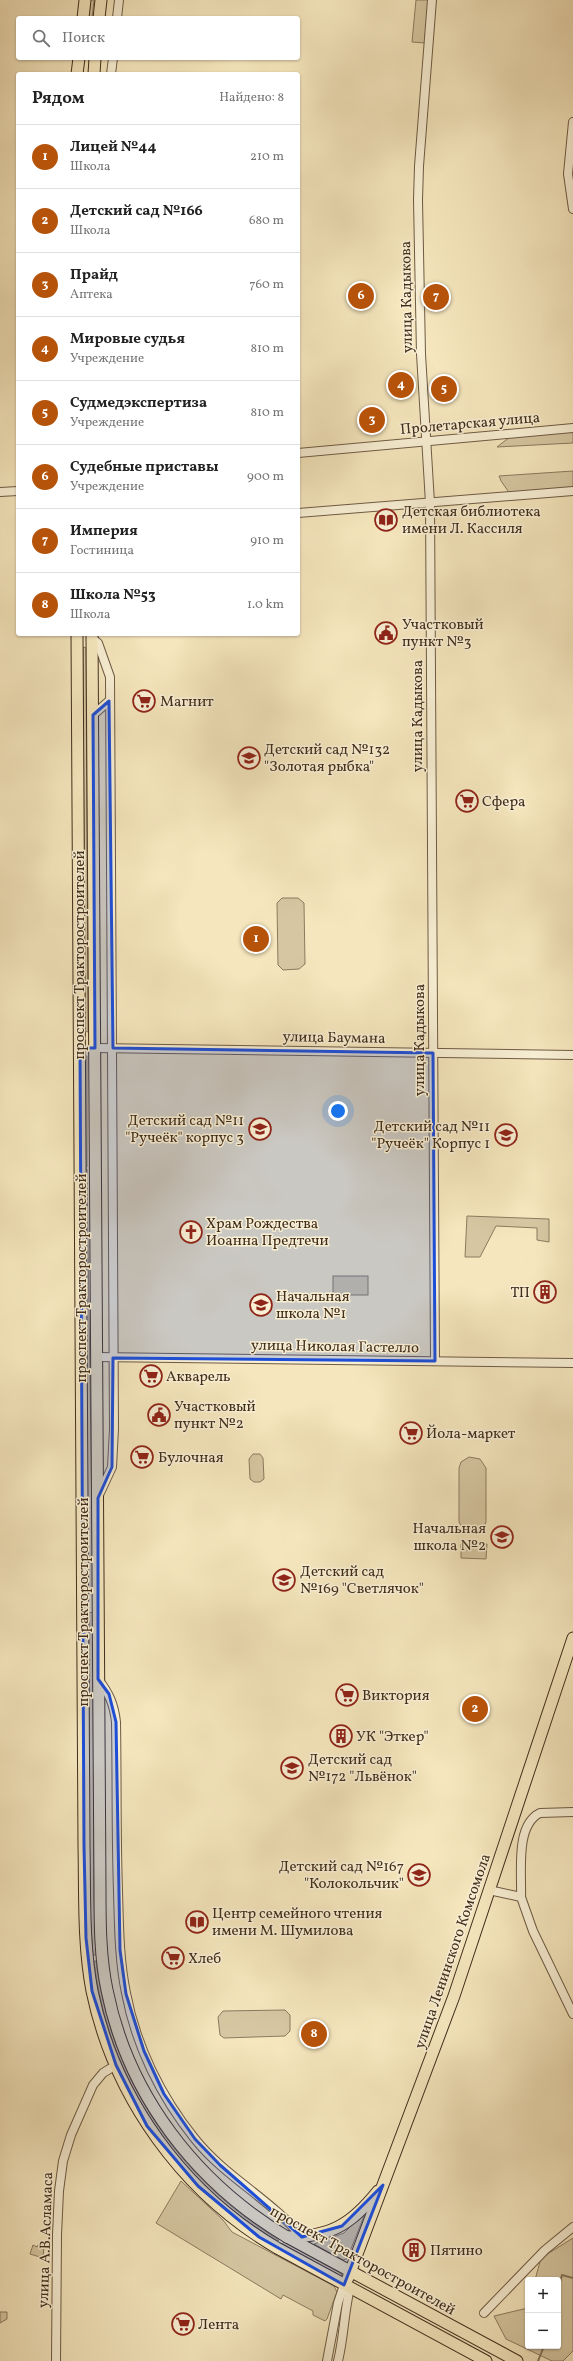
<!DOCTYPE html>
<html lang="ru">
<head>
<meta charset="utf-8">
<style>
  :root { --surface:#fff; --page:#f6f6f6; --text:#222; --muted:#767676; --line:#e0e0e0; --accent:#b45309 }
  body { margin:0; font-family:Vollkorn,serif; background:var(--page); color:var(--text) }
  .controls { position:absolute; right:12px; bottom:12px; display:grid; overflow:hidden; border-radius:4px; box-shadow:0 1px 3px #0004 }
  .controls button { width:36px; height:36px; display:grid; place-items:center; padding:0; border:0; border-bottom:1px solid var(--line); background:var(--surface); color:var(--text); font:20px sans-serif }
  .you { position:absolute; left:338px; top:1111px; width:14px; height:14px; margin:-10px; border:3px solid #fff; border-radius:50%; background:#1a73e8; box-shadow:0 0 0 6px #1a73e833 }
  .badge { display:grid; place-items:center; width:26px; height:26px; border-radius:50%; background:var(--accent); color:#fff; font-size:13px; font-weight:700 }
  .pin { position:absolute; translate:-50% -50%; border:2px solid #fff; box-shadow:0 1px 4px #0006 }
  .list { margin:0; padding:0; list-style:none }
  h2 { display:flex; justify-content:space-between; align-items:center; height:52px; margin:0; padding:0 16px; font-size:17px }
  h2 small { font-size:13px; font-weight:400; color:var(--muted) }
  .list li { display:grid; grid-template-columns:26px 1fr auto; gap:12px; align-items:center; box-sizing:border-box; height:64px; padding:0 16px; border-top:1px solid var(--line) }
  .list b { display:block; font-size:15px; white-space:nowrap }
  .list p { margin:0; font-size:13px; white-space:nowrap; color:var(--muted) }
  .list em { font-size:13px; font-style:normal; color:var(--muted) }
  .icon { flex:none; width:22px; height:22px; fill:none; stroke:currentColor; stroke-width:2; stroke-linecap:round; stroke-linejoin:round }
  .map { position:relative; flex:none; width:573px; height:2361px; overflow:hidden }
  .search { position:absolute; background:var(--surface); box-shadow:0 1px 3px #0004; left:16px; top:16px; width:284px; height:44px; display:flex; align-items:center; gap:10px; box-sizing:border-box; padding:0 14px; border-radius:4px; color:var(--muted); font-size:15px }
  .panel { position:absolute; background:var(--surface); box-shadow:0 1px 3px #0004; left:16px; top:72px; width:284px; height:564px; border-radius:4px }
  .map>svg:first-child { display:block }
  .green { fill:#d6c7a2; stroke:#8c7a5f }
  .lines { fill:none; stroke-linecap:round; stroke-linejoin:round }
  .stream { stroke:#88765c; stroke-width:2 }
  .minor-casing { stroke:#6e5b44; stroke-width:10 }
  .major-casing { stroke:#412d1c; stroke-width:13 }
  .minor { stroke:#f8efd4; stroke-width:8 }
  .major { stroke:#f5e6bd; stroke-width:11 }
  .marked { fill:#1d4ed8; fill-opacity:0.2; stroke:#1d4ed8; stroke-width:3; stroke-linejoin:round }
  .labels { text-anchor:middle; stroke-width:3; stroke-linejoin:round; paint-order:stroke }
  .street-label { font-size:15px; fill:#412d1c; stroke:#f8efd4 }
  .poi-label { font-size:15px; fill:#412d1c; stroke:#f8efd4; text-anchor:start }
</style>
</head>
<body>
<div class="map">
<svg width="573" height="2361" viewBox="0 0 573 2361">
  <rect width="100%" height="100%" fill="#f5e6bd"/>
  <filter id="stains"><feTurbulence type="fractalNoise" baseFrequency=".005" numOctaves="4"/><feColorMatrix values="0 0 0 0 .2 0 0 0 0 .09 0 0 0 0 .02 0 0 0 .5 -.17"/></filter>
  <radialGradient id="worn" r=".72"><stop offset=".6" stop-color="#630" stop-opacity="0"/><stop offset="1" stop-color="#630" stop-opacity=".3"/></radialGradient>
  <g class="green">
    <path d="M90,0H94L92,18H88Z"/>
    <path d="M416,0H428L425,43L412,42Z"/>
    <path d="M573,428V443L497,447L515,433Z"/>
    <path d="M573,471V491L510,496C508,488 501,484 499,476Z"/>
    <path d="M83,647L86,648L88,1032L85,1031Z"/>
    <path d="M282,898H298L304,903L305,964L299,969L283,970L278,965L277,903Z"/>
    <path d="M84,1056H87V1167L84,1168Z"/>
    <path d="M84,1169H87L93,1591L88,1592Z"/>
    <path d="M467,1216L549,1219V1242L537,1240V1228L496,1226L480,1257H465Z"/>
    <rect x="333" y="1276" width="35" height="19"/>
    <path d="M253,1454H260L263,1458L264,1479L260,1482H254L250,1479L249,1459Z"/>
    <path d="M469,1457L480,1459L486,1468V1522L484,1527L475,1532L464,1531L459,1522V1468L461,1462Z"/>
    <path d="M461,1544H487L486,1559L461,1558Z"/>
    <path d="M93,1612L94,1900L96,1955H93L89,1901V1613Z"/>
    <path d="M94,1961H96C110,2078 178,2179 279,2240L278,2241C177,2182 108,2078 94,1961Z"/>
    <path d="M285,2010L290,2015V2031L285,2036L224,2038L220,2035L218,2017L223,2011Z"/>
    <path d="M181,2181L223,2220L232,2232L334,2286L337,2292L327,2319L325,2321L313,2315V2311L283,2295L281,2299L156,2223Z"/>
    <path d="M366,2211L347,2259L343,2260L314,2244L344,2233Z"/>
    <path d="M573,2238V2351L563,2361H552L506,2339L494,2316L528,2308V2346H558V2280H535L541,2258Z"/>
    <path d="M284,2242L342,2274L341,2276L282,2244Z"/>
    <path d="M33,2245L37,2247L38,2245H44L43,2258L30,2254Z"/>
    <path d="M0,2312H7V2319L0,2323Z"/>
  </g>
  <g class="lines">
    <g class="stream">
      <path d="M558,2290L562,2275L573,2278"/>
      <path d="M538,2361L544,2346"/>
    </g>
    <g class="minor-casing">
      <g id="minor">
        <path d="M432,0L419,166L418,200L421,354L430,503L435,1361"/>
        <path d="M117,18L119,0"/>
        <path d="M111,74L113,58"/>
        <path d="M573,122L568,174L573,209"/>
        <path d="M298,453L573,428"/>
        <path d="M0,492L18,491"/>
        <path d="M298,513L573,491"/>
        <path d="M92,638L98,643L110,677L114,1429L112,1467L99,1495"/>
        <path d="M93,715L109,701"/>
        <path d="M95,1048L573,1055"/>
        <path d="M96,1357L573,1363"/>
        <path d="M98,1679C109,1693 114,1704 116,1722C117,1778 116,1834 118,1891C119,1925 119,1959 126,1993C136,2046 161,2097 195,2139C226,2178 274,2201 303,2239"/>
        <path d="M489,1890L521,1897L533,1931L573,2014"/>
        <path d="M521,1897C522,1872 515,1825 540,1813L573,1812"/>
        <path d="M484,2313L545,2250L573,2227"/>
        <path d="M56,2361L57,2235L59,2191L63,2161L71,2135L93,2085L103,2073L116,2065"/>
        <path d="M327,2361L338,2303L344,2285"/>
        <path d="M338,2361C344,2337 344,2312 350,2288"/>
      </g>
    </g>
    <g class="major-casing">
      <g id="major">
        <path d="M83,18L85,0"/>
        <path d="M99,18L101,0"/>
        <path d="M77,74L79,58"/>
        <path d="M94,74L95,58"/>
        <path d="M77,634L84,1846C85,1894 83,1944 92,1991C114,2098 183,2193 277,2248L486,2361"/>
        <path d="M92,634L100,1888C100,1922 100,1957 107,1990C128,2095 196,2183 287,2237L517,2361"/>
        <path d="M287,2237C330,2237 351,2225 378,2191"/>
        <path d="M348,2278L454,1996L573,1638"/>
      </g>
    </g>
    <use href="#minor" class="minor"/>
    <use href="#major" class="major"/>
  </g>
  <path class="marked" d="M109,701L113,1048L433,1053L435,1361L113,1358L112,1467L98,1498V1679L109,1694L116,1722L120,1950L126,1994L144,2051L164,2094L195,2139L220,2165L302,2237L342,2226L383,2185L344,2285L259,2237L198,2186L147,2126L116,2065L92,1991L86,1938L84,1846L80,1048H95L93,715Z"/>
  <defs>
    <g id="library-ring" transform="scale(1.15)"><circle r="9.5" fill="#f8efd4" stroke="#8f2418" stroke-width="1.5"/><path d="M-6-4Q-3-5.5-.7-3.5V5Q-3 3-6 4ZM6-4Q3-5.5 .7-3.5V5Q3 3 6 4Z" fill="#8f2418"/></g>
    <g id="civic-ring" transform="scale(1.15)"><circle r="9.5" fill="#f8efd4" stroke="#8f2418" stroke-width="1.5"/><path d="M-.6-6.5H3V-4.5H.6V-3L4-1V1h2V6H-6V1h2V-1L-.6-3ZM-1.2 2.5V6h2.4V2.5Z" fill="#8f2418"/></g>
    <g id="supermarket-ring" transform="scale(1.15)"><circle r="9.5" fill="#f8efd4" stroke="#8f2418" stroke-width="1.5"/><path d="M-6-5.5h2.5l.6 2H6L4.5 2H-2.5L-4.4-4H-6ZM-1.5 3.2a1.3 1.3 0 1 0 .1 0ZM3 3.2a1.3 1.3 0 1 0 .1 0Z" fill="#8f2418"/></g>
    <g id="school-ring" transform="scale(1.15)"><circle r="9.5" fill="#f8efd4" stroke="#8f2418" stroke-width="1.5"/><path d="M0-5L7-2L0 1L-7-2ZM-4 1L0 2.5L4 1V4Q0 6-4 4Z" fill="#8f2418"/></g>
    <g id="church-ring" transform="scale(1.15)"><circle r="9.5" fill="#f8efd4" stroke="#8f2418" stroke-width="1.5"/><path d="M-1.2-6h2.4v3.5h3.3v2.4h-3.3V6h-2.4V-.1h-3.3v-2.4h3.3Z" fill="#8f2418"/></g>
    <g id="building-ring" transform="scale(1.15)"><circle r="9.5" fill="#f8efd4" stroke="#8f2418" stroke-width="1.5"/><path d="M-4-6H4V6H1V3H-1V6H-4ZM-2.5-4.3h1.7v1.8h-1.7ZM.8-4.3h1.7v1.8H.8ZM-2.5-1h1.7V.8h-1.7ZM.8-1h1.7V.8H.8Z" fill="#8f2418"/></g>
  </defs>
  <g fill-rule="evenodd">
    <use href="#library-ring" x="386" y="520"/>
    <use href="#civic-ring" x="386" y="633"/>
    <use href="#supermarket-ring" x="144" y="701"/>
    <use href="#school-ring" x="249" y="758"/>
    <use href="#supermarket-ring" x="467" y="801"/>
    <use href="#school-ring" x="260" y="1129"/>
    <use href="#school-ring" x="506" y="1135"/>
    <use href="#church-ring" x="191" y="1232"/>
    <use href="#building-ring" x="545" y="1292"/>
    <use href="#school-ring" x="261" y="1305"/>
    <use href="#supermarket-ring" x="151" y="1376"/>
    <use href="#civic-ring" x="159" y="1415"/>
    <use href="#supermarket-ring" x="411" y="1433"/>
    <use href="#supermarket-ring" x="142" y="1457"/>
    <use href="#school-ring" x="502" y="1537"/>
    <use href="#school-ring" x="284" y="1580"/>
    <use href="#supermarket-ring" x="347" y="1695"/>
    <use href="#building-ring" x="341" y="1736"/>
    <use href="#school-ring" x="292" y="1768"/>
    <use href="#school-ring" x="419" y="1875"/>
    <use href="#library-ring" x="197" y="1922"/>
    <use href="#supermarket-ring" x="173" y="1958"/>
    <use href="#building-ring" x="414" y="2250"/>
    <use href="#supermarket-ring" x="183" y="2324"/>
  </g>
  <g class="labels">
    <g class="street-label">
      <text transform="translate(406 297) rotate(-91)" y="5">улица Кадыкова</text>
      <text transform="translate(470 423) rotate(-5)" y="5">Пролетарская улица</text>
      <text transform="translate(417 716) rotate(-90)" y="5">улица Кадыкова</text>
      <text transform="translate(79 955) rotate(-90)" y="5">проспект Тракторостроителей</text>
      <text transform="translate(334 1037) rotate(1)" y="5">улица Баумана</text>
      <text transform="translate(419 1040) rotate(-90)" y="5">улица Кадыкова</text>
      <text transform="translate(81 1278) rotate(-90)" y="5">проспект Тракторостроителей</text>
      <text transform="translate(335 1346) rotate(1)" y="5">улица Николая Гастелло</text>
      <text transform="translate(83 1602) rotate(-90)" y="5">проспект Тракторостроителей</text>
      <text transform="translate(452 1951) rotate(-71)" y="5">улица Ленинского Комсомола</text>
      <text transform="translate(45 2240) rotate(-88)" y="5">улица А.В.Асламаса</text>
      <text transform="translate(363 2260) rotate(29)" y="5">проспект Тракторостроителей</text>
    </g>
    <g class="poi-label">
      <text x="402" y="516">Детская библиотека<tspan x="402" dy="17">имени Л. Кассиля</tspan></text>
      <text x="402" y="629">Участковый<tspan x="402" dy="17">пункт №3</tspan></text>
      <text x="160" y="706">Магнит</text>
      <text x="264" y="754">Детский сад №132<tspan x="264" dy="17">"Золотая рыбка"</tspan></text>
      <text x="482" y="806">Сфера</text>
      <text x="244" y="1125" text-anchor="end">Детский сад №11<tspan x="244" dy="17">"Ручеёк" корпус 3</tspan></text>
      <text x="490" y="1131" text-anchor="end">Детский сад №11<tspan x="490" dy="17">"Ручеёк" Корпус 1</tspan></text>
      <text x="206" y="1228">Храм Рождества<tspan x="206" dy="17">Иоанна Предтечи</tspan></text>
      <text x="530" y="1297" text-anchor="end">ТП</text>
      <text x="276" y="1301">Начальная<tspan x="276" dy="17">школа №1</tspan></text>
      <text x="166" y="1381">Акварель</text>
      <text x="174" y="1411">Участковый<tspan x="174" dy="17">пункт №2</tspan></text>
      <text x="426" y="1438">Йола-маркет</text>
      <text x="158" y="1462">Булочная</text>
      <text x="486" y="1533" text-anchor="end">Начальная<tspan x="486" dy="17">школа №2</tspan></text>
      <text x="300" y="1576">Детский сад<tspan x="300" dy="17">№169 "Светлячок"</tspan></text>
      <text x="362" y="1700">Виктория</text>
      <text x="356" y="1741">УК "Эткер"</text>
      <text x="308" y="1764">Детский сад<tspan x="308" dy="17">№172 "Львёнок"</tspan></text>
      <text x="404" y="1871" text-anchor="end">Детский сад №167<tspan x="404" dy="17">"Колокольчик"</tspan></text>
      <text x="212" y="1918">Центр семейного чтения<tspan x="212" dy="17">имени М. Шумилова</tspan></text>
      <text x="188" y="1963">Хлеб</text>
      <text x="430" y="2255">Пятино</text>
      <text x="198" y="2329">Лента</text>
    </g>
  </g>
  <rect width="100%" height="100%" filter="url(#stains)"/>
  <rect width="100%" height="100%" fill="url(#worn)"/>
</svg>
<div class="controls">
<button>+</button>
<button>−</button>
</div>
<div class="you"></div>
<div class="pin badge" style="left:256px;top:939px">1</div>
<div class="pin badge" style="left:475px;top:1709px">2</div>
<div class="pin badge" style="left:372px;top:420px">3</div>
<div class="pin badge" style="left:401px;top:385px">4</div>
<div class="pin badge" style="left:444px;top:389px">5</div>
<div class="pin badge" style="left:361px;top:296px">6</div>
<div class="pin badge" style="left:436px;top:297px">7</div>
<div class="pin badge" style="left:314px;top:2034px">8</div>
<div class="search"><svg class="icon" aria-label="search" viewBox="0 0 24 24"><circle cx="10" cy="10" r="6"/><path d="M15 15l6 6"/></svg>Поиск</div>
<section class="panel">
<h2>Рядом<small>Найдено: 8</small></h2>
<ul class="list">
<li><span class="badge">1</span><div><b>Лицей №44</b><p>Школа</p></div><em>210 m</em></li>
<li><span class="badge">2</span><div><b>Детский сад №166</b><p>Школа</p></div><em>680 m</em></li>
<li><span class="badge">3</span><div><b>Прайд</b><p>Аптека</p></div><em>760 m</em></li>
<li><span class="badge">4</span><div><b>Мировые судья</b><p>Учреждение</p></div><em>810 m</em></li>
<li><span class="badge">5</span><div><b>Судмедэкспертиза</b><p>Учреждение</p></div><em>810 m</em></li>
<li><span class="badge">6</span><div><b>Судебные приставы</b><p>Учреждение</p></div><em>900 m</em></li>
<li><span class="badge">7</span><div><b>Империя</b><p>Гостиница</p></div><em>910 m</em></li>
<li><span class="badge">8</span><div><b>Школа №53</b><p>Школа</p></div><em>1.0 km</em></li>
</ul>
</section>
</div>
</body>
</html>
